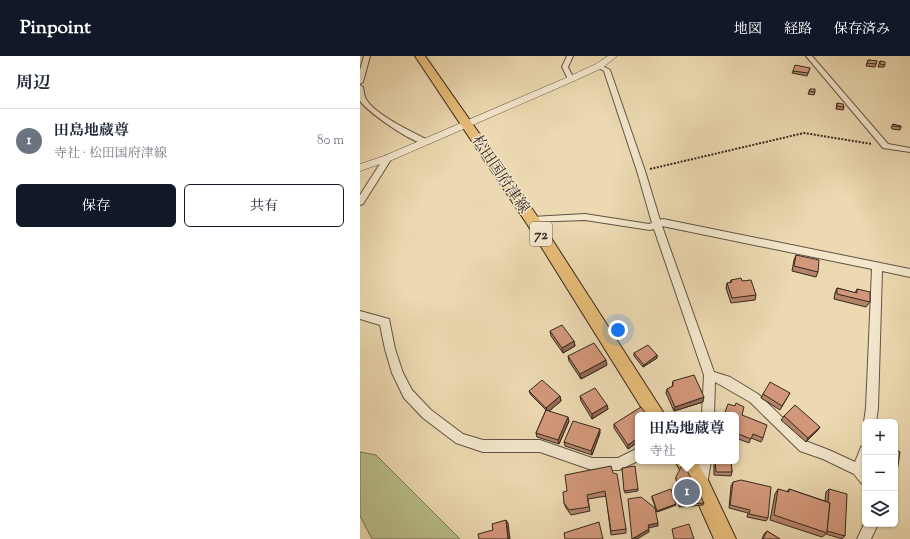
<!DOCTYPE html>
<html lang="ja">
<head>
<meta charset="utf-8">
<style>
  :root { --surface:#fff; --page:#f2f2f3; --text:#1f2937; --muted:#747a83; --line:#e0e1e3; --accent:#111827 }
  body { margin:0; font-family:"Sorts Mill Goudy","Noto Serif JP",serif; background:var(--page); color:var(--text) }
  .controls { position:absolute; right:12px; bottom:12px; display:grid; overflow:hidden; border-radius:6px; box-shadow:0 1px 3px #0004 }
  .controls button { width:36px; height:36px; display:grid; place-items:center; padding:0; border:0; border-bottom:1px solid var(--line); background:var(--surface); color:var(--text); font:20px sans-serif }
  .you { position:absolute; left:258px; top:274px; width:14px; height:14px; margin:-10px; border:3px solid #fff; border-radius:50%; background:#1a73e8; box-shadow:0 0 0 6px #1a73e833 }
  .badge { display:grid; place-items:center; width:26px; height:26px; border-radius:50%; background:var(--accent); color:#fff; font-size:13px; font-weight:700 }
  .pin { position:absolute; translate:-50% -50%; border:2px solid #fff; box-shadow:0 1px 4px #0006 }
  .popup { position:absolute; left:275px; top:356px; width:104px; height:52px; box-sizing:border-box; display:grid; place-content:center; border-radius:6px; background:var(--surface); filter:drop-shadow(0 1px 3px #0005); font-size:13px; white-space:nowrap; color:var(--muted) }
  .popup b { font-size:15px; color:var(--text) }
  .popup::after { content:''; position:absolute; left:50%; top:100%; margin-left:-8px; border:8px solid transparent; border-top-color:var(--surface) }
  .list { margin:0; padding:0; list-style:none }
  h2 { display:flex; justify-content:space-between; align-items:center; height:52px; margin:0; padding:0 16px; font-size:17px }
  h2 small { font-size:13px; font-weight:400; color:var(--muted) }
  .list li { display:grid; grid-template-columns:26px 1fr auto; gap:12px; align-items:center; box-sizing:border-box; height:64px; padding:0 16px; border-top:1px solid var(--line) }
  .list b { display:block; font-size:15px; white-space:nowrap }
  .list p { margin:0; font-size:13px; white-space:nowrap; color:var(--muted) }
  .list em { font-size:13px; font-style:normal; color:var(--muted) }
  .actions { display:flex; gap:8px; padding:12px 16px }
  .actions a { flex:1; padding:9px 0; border:1px solid var(--accent); border-radius:6px; text-align:center; font-size:14px; color:var(--accent) }
  .actions .main { background:var(--accent); color:#fff }
  .icon { flex:none; width:22px; height:22px; fill:none; stroke:currentColor; stroke-width:2; stroke-linecap:round; stroke-linejoin:round }
  .map { position:relative; flex:none; width:550px; height:483px; overflow:hidden }
  header { display:flex; align-items:center; gap:24px; box-sizing:border-box; height:56px; padding:0 20px; background:var(--accent); color:#fff }
  header strong { font-size:19px }
  nav { display:flex; gap:22px; margin-inline-start:auto; font-size:14px }
  main { display:flex }
  aside { flex:1; background:var(--surface) }
  .map>svg:first-child { display:block }
  .green { fill:#b9bf8a; stroke:#767454 }
  .lines { fill:none; stroke-linecap:round; stroke-linejoin:round }
  .minor-casing { stroke:#615443; stroke-width:2 }
  .tertiary-casing { stroke:#615443; stroke-width:1 }
  .primary-casing { stroke:#33281e; stroke-width:2 }
  .path { stroke:#33281e; stroke-width:2; stroke-dasharray:2 1.5; stroke-linecap:butt }
  .minor { fill:#f3e6cc; fill-rule:evenodd }
  .tertiary { fill:#f3e6cc; fill-rule:evenodd }
  .primary { fill:#e6bc78; fill-rule:evenodd }
  .wall { fill:#b5836a; stroke:#33281e }
  .shaded-wall { fill:#946a56; stroke:#33281e }
  .building { fill:#d3987b; stroke:#33281e }
  .labels { text-anchor:middle; stroke-width:3; stroke-linejoin:round; paint-order:stroke }
  .shield { fill:#f3e6cc; stroke:#6d6152; stroke-width:1 }
  .shield-label { font-size:14px; font-weight:bold; fill:#33281e }
  .street-label { font-size:15px; fill:#33281e; stroke:#f3e6cc }
</style>
</head>
<body>
<header>
<strong>Pinpoint</strong>
<nav><a>地図</a><a>経路</a><a>保存済み</a></nav>
</header>
<main>
<aside>
<h2>周辺<small></small></h2>
<ul class="list">
<li><span class="badge" style="background:#6b7280">1</span><div><b>田島地蔵尊</b><p>寺社 · 松田国府津線</p></div><em>80 m</em></li>
</ul>
<div class="actions"><a class="main">保存</a><a>共有</a></div>
</aside>
<div class="map">
<svg width="550" height="483" viewBox="0 0 550 483">
  <rect width="100%" height="100%" fill="#ecd9b1"/>
  <filter id="stains"><feTurbulence type="fractalNoise" baseFrequency=".005" numOctaves="4"/><feColorMatrix values="0 0 0 0 .2 0 0 0 0 .09 0 0 0 0 .02 0 0 0 .5 -.17"/></filter>
  <radialGradient id="worn" r=".72"><stop offset=".6" stop-color="#630" stop-opacity="0"/><stop offset="1" stop-color="#630" stop-opacity=".3"/></radialGradient>
  <path class="green" d="M0,396L16,399L100,483H12L0,460Z"/>
  <g class="lines">
    <g class="minor-casing">
      <g id="minor">
        <path d="M4,0H10L3,26L0,28V14Z"/>
        <path d="M207,0H213L208,11L214,23L211,25L208,23L202,11Z"/>
        <path d="M446,0H452L528,88L550,92V96L523,92Z"/>
        <path d="M237,9H241L250,14L285,115L300,164L303,163L550,213V221L522,215L518,352L516,366H505V368L504,366L506,352L512,213L302,170L354,316L370,321L398,338L448,386L469,394L495,406L501,391L505,389V429L501,427L494,418L463,403L440,395L390,346L355,326L354,359H342L344,319L294,173L290,174L225,164L169,166L168,164L169,162L172,161L225,158L289,168L292,167L277,115L244,15L237,11Z"/>
        <path d="M0,29L3,31C4,35 4,40 6,43C14,58 52,76 68,84V88C55,90 8,56 0,45Z"/>
        <path d="M28,99L32,102L3,148L0,149V139L25,100Z"/>
        <path d="M0,255L29,263L35,293L43,317L52,334L71,354L103,378L123,384H180L232,402H258L278,392V405L259,414H232L180,396H123L96,387L63,362L44,342L32,317L25,293L20,269L0,263Z"/>
        <path d="M339,405H351L346,434L341,435L336,434L335,429Z"/>
        <path d="M505,466V468H518L511,483H497Z"/>
      </g>
    </g>
    <g class="tertiary-casing">
      <path id="tertiary" d="M248,0H257L242,12L214,25L32,104L0,115V108L24,100L208,21L236,8Z"/>
    </g>
    <g class="primary-casing">
      <g id="primary">
        <path d="M55,0H65L177,160L305,359H286L167,168Z"/>
        <path d="M315,405H336L348,424L376,483H354L334,438Z"/>
      </g>
    </g>
    <path class="path" d="M290,113L444,77L512,88"/>
    <use href="#minor" class="minor"/>
    <use href="#tertiary" class="tertiary"/>
    <use href="#primary" class="primary"/>
  </g>
  <g class="wall">
    <path d="M508,4L517,5L515,11L506,10Z"/>
    <path d="M520,5L525,9L524,11H518Z"/>
    <path d="M450,12L447,20L432,17L433,15Z"/>
    <path d="M450,33L455,36L454,39L448,38Z"/>
    <path d="M477,47L484,51L483,54L476,53Z"/>
    <path d="M533,68L541,71L540,74L532,73L531,71Z"/>
    <path d="M436,199L458,216L456,221L432,215L434,204Z"/>
    <path d="M371,224L382,225L396,239L395,244L371,247L366,232L367,227H370Z"/>
    <path d="M477,232L495,237L497,233L510,246L506,251L474,243L475,237Z"/>
    <path d="M190,275L214,285L215,290L203,297L191,280Z"/>
    <path d="M274,297L297,299V302L283,311L274,300Z"/>
    <path d="M208,300L247,309L221,323L209,305Z"/>
    <path d="M313,325L343,346L314,355L306,337L307,333L312,331Z"/>
    <path d="M169,335L200,340L201,345L189,355L209,365L199,388L177,381L176,377L186,354L171,339Z"/>
    <path d="M430,337L420,354L401,342L403,338Z"/>
    <path d="M220,340L247,349L248,353L232,363L221,345Z"/>
    <path d="M278,359V386L268,393L254,372V368Z"/>
    <path d="M376,359H382L403,382L401,386L391,382L389,387L376,382Z"/>
    <path d="M424,360L460,371L457,375L446,386L421,364Z"/>
    <path d="M240,377L232,399L205,390L204,386Z"/>
    <path d="M354,405H371L372,416L371,420L354,419Z"/>
    <path d="M262,412L278,433V435L265,437Z"/>
    <path d="M253,417L266,473V477L251,479L246,440L228,443L230,455L211,459L206,452L204,447L207,435Z"/>
    <path d="M316,421L344,447L343,449L319,451Z"/>
    <path d="M373,426L408,462L406,465L387,461L388,457L369,452L371,430Z"/>
    <path d="M418,433L427,436L429,433L465,445L466,436L469,433L485,480L482,483L466,478L462,481L410,464L415,438Z"/>
    <path d="M292,440L316,449L297,456L292,442Z"/>
    <path d="M407,475L420,483H402L404,478Z"/>
  </g>
  <g class="shaded-wall">
    <path d="M214,285L215,290L203,297L202,292Z"/>
    <path d="M297,299V302L283,311L284,309Z"/>
    <path d="M246,304L247,309L221,323L220,318Z"/>
    <path d="M200,340L201,345L188,356L186,352Z"/>
    <path d="M344,341L343,346L314,355L315,351Z"/>
    <path d="M247,349L248,353L232,363V358Z"/>
    <path d="M208,361L209,365L199,388L198,384Z"/>
    <path d="M460,371L457,375L446,386L448,382Z"/>
    <path d="M240,373V377L232,399L231,395Z"/>
    <path d="M278,382V386L268,393V389Z"/>
    <path d="M316,448V449L297,456V455Z"/>
    <path d="M146,464L148,467L150,483H148Z"/>
    <path d="M298,467V470L288,472V469Z"/>
    <path d="M289,473V476L277,483H273Z"/>
  </g>
  <g class="building">
    <path d="M508,4L517,5L516,8L507,7Z"/>
    <path d="M520,5L525,6V9L520,8Z"/>
    <path d="M435,9L450,12L448,17L433,15Z"/>
    <path d="M450,33H455V36L449,35Z"/>
    <path d="M477,47L483,48L484,51L477,50Z"/>
    <path d="M533,68L541,70V71L533,70Z"/>
    <path d="M436,199L459,204L458,216L434,210Z"/>
    <path d="M381,222L382,225L391,224L396,239L372,242L367,227L372,226L371,224Z"/>
    <path d="M477,232L497,237V233L510,236V246L477,238Z"/>
    <path d="M202,269L214,285L202,292L190,275Z"/>
    <path d="M234,287L246,304L220,318L208,300Z"/>
    <path d="M288,289L297,299L284,309L274,297Z"/>
    <path d="M334,319L344,341L315,351L307,333L313,330V325Z"/>
    <path d="M182,324L200,340L186,352L169,335Z"/>
    <path d="M410,326L430,337L422,350L403,338Z"/>
    <path d="M235,332L247,349L232,358L220,340Z"/>
    <path d="M376,347L384,351L382,359L407,369L403,382L393,378L391,383L376,377V359H364L368,348L375,350Z"/>
    <path d="M435,349L460,371L448,382L424,360Z"/>
    <path d="M281,351L287,359H278V382L268,389L254,368Z"/>
    <path d="M186,354L208,361L198,384L176,377Z"/>
    <path d="M339,357L340,359H321V358Z"/>
    <path d="M213,365L240,373L231,395L204,386Z"/>
    <path d="M535,393L540,396L536,422L535,421Z"/>
    <path d="M355,405H371L372,416H356Z"/>
    <path d="M323,407L344,447L319,449L316,421Z"/>
    <path d="M251,410L253,417L257,418L266,473L251,475L245,435L227,439L229,451L209,454L204,447L203,436L207,435L205,419Z"/>
    <path d="M275,410L278,433L264,435L262,412Z"/>
    <path d="M381,424L411,431L408,462L389,458L390,454L370,449L373,426Z"/>
    <path d="M311,433L316,448L297,455L292,440Z"/>
    <path d="M418,433L429,436V433L470,447L467,477L414,459Z"/>
    <path d="M469,433L487,438L485,480L467,475L470,447L468,446Z"/>
    <path d="M281,441L295,452L298,467L288,469L289,473L272,483L268,443Z"/>
    <path d="M146,464L148,483H119L118,478L133,474L132,468Z"/>
    <path d="M239,466L243,483H205L204,477Z"/>
    <path d="M329,468L334,483H314L312,473Z"/>
    <path d="M407,475L420,483H403Z"/>
  </g>
  <g class="labels">
    <rect class="shield" x="170" y="166" width="22" height="24" rx="3"/>
    <g class="shield-label">
      <text x="181" y="183">72</text>
    </g>
    <g class="street-label">
      <text transform="translate(141 118) rotate(56)" y="5">松田国府津線</text>
    </g>
  </g>
  <rect width="100%" height="100%" filter="url(#stains)"/>
  <rect width="100%" height="100%" fill="url(#worn)"/>
</svg>
<div class="controls">
<button>+</button>
<button>−</button>
<button><svg class="icon" aria-label="layers" viewBox="0 0 24 24"><path d="M12 4l9 5-9 5-9-5zM3 14l9 5 9-5"/></svg></button>
</div>
<div class="you"></div>
<div class="pin badge" style="left:327px;top:436px;background:#6b7280">1</div>
<div class="popup"><b>田島地蔵尊</b>寺社</div>
</div>
</main>
</body>
</html>
